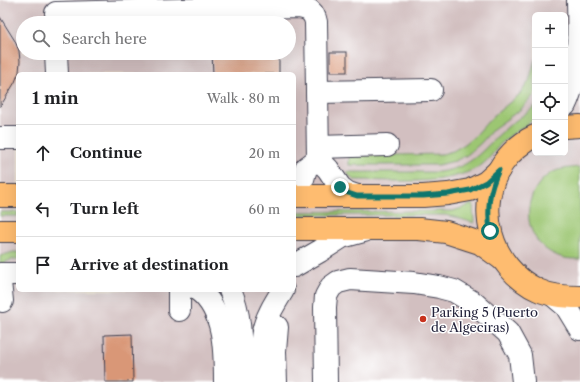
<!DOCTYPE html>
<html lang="en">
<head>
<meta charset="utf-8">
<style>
  :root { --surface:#fff; --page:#f2f2f2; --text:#202124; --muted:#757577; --line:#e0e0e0 }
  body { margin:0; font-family:"Libre Caslon Text",serif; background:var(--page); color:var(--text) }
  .controls { position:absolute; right:12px; top:12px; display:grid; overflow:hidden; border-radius:6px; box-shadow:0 4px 16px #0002 }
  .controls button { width:36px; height:36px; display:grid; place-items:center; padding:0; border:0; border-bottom:1px solid var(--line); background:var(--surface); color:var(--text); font:20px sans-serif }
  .stop { position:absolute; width:12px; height:12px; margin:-9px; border:3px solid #0f766e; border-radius:50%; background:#fff }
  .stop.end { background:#0f766e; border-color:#fff; box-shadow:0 1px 4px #0008 }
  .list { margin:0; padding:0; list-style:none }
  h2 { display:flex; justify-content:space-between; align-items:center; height:52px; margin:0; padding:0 16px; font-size:17px }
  h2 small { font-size:13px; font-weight:400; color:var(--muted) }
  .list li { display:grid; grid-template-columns:26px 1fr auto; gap:12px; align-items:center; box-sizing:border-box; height:56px; padding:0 16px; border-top:1px solid var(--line) }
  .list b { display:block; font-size:15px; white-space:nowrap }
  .list em { font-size:13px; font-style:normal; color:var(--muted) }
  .icon { flex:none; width:22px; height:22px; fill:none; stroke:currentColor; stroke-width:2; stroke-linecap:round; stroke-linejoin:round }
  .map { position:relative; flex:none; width:580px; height:382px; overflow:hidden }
  .search { position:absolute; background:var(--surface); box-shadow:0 4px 16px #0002; left:16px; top:16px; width:280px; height:44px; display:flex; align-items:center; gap:10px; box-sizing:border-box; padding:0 14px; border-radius:22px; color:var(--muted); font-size:15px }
  .panel { position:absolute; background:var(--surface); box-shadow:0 4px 16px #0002; left:16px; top:72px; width:280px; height:220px; border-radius:6px }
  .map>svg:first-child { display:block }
  .industrial { fill:#d2bfc0; fill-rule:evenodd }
  .green { fill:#9cc672; stroke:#5f7456 }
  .building { fill:#d99777 }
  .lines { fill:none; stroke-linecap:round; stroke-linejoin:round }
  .minor-casing { stroke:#414051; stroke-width:24 }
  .major-casing { stroke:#414051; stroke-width:24 }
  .minor { stroke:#fff; stroke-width:22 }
  .major { stroke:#febc70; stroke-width:22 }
  .route { stroke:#0f766e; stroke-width:5 }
  .poi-dot { fill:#c8321e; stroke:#fff; stroke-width:1.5 }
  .labels { text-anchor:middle; stroke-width:3; stroke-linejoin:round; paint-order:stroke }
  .poi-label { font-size:13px; fill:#22223b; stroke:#fff; text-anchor:start }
</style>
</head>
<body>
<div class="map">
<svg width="580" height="382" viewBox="0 0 580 382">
  <rect width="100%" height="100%" fill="#fff"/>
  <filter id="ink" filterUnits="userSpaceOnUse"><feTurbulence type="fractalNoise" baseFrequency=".025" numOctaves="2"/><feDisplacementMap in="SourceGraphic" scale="8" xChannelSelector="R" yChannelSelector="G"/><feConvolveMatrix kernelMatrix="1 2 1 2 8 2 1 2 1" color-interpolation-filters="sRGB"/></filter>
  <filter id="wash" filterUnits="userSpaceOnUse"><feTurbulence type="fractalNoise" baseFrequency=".012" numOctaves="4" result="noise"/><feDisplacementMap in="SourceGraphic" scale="16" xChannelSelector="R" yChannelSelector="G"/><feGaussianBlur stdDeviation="0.9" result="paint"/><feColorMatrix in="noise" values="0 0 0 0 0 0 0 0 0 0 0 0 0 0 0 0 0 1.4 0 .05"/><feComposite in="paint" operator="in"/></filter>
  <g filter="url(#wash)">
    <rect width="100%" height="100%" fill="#f2e7cf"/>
    <path class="industrial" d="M0,0H580V382H0ZM535,15H565V153H535ZM23,23H289V53H23ZM18,74H294V290H18Z"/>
    <g class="green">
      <path d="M535,60V94L521,109L493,129L481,143L467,155L455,161L438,165H349V156L442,154L453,151L465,144L476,135L492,117L520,94L529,81Z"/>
      <path d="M535,106V118C526,127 515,131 506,139C496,147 491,159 480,166C447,187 392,180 354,180L350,177L347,172H439C473,167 480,152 503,131C513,121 525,115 535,106Z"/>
      <path d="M580,167V259C572,259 564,259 556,255C520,240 520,190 553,172C561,168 571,168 580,167Z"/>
      <path d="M473,204L474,223L454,217L445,215H294V212L453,211Z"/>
      <rect x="0" y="212" width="18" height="4"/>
      <path d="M13,252H18V259L11,260L0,264V256Z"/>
    </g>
    <g id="blocks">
      <g class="building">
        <path d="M0,17L15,41L19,51L20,61L19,72L15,82L0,107Z"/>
        <rect x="330" y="52" width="17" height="20"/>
        <path d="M212,53H279V74H213Z"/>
        <path d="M132,334L133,382H105L104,335Z"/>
      </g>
    </g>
  </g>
  <g filter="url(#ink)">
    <use href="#blocks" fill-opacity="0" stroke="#414051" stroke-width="1"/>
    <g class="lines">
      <g class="minor-casing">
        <g id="minor">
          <path d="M56,13L299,7C308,8 314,12 316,22L318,159"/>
          <path d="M56,53L57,74"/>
          <path d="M317,92L431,90"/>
          <path d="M565,105C580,74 579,35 578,0"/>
          <path d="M0,138H18"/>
          <path d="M318,147L387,145"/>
          <path d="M294,189L303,179L306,168L318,159L328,169L340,187L348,193L357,196"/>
          <path d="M294,266L320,251L342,237L364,231"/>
          <path d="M0,274H18"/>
          <path d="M0,282L2,301"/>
          <path d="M179,290V310"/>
          <path d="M198,290C225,310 225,351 225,382"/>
          <path d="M230,290C243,318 240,352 241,382"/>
          <path d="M553,295L566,306L580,329"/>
          <path d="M260,382C260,365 260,349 263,332C266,317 275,303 283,290"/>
          <path d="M276,382L275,351L277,327"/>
          <path d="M326,382L325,307L326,296L331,287L338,282L350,279L414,283L439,287L454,291L474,303L508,333L520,355L523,382"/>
        </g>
      </g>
      <g class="major-casing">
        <g id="major">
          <path d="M565,127L580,126"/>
          <path d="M535,136C522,142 511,152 503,163C473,206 491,268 538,290C551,296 566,297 580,297"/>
          <path d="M0,196H18"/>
          <path d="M294,196H423L448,194L470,190L486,182L499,170"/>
          <path d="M294,229H419L446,232L480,243L502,259"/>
          <path d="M0,231H18"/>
        </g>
      </g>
      <use href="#minor" class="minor"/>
      <use href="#major" class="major"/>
    </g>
  </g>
  <g class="lines" filter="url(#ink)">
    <path class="route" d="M340,187L348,193L357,196H423L448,194L470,190L486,182L499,170C489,191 487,207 490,231"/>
  </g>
  <circle class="poi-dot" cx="423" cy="319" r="4"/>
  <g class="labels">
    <g class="poi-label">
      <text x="431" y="317">Parking 5 (Puerto<tspan x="431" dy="15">de Algeciras)</tspan></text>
    </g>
  </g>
</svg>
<div class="controls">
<button>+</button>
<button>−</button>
<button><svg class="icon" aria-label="locate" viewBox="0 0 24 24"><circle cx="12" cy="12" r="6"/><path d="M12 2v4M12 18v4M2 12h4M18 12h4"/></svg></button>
<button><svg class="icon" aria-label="layers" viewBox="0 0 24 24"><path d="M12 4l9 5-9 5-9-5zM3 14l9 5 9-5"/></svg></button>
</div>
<div class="stop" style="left:490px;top:231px"></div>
<div class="stop end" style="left:340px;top:187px"></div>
<div class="search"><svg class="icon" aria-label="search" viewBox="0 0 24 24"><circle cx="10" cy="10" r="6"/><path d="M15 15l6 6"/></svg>Search here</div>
<section class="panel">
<h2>1 min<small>Walk · 80 m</small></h2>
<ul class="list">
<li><svg class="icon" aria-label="ahead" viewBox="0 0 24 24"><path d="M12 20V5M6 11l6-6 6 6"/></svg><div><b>Continue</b></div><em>20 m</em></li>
<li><svg class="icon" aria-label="left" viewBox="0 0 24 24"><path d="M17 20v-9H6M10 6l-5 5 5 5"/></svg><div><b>Turn left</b></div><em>60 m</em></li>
<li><svg class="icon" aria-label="arrive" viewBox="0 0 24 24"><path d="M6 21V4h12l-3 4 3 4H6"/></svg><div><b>Arrive at destination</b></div></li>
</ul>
</section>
</div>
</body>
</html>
